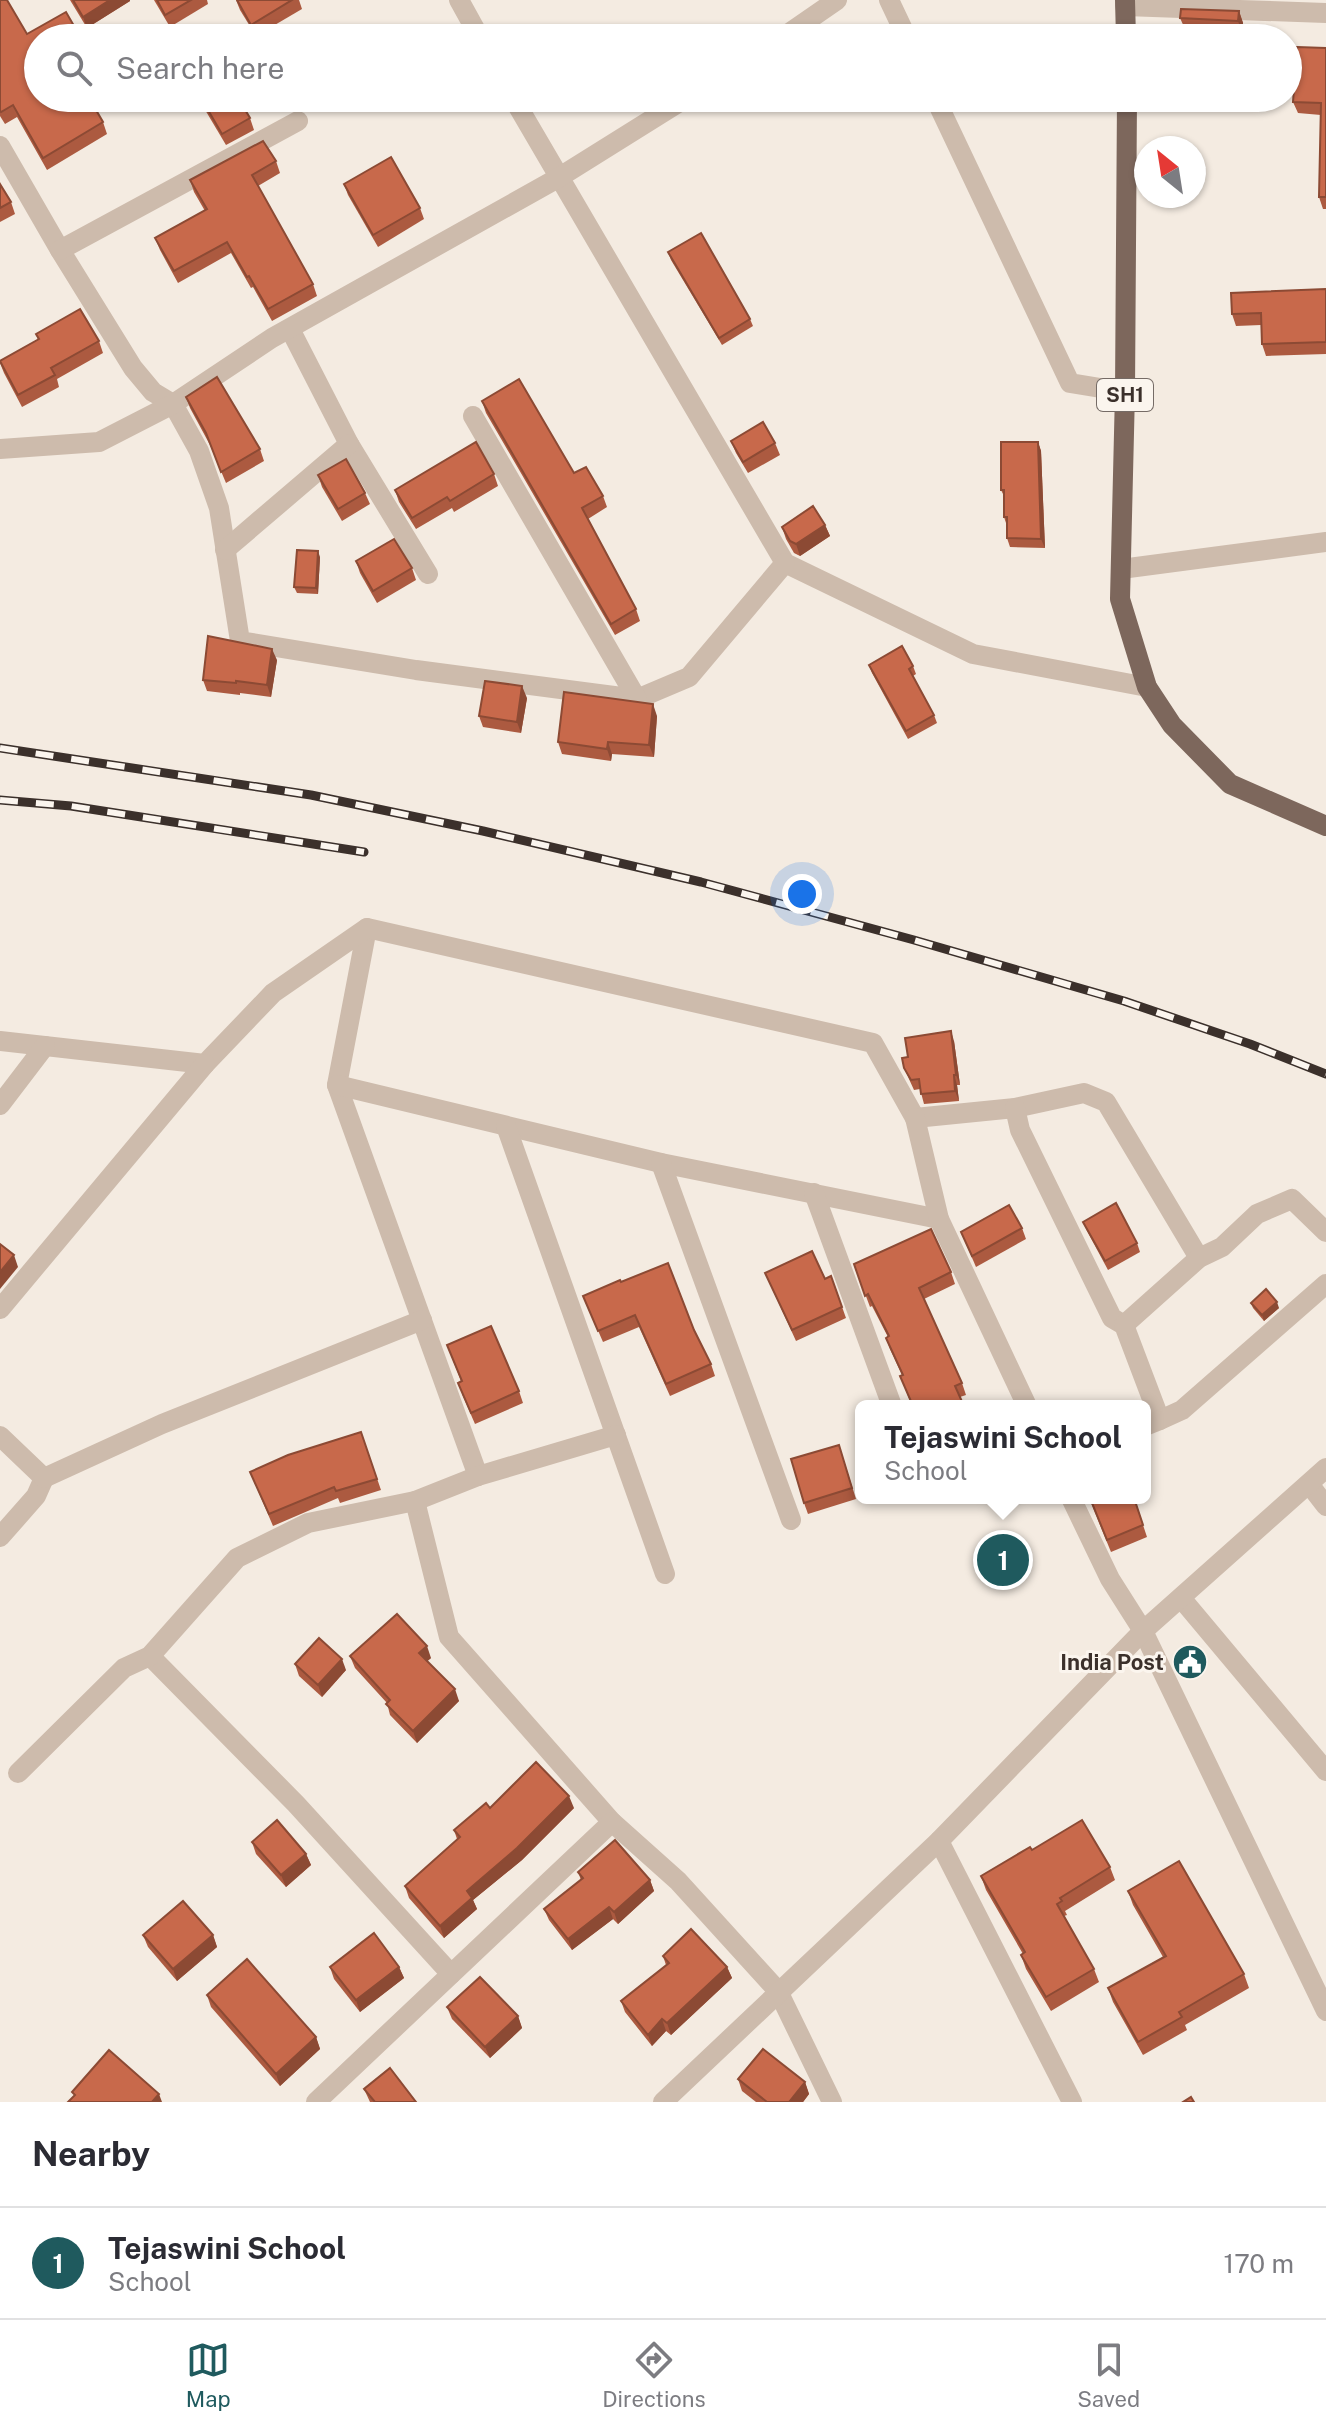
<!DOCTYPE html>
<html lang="en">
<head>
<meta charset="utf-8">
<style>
  :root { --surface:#fff; --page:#f2f2f3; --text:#2b2b33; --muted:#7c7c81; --line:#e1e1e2; --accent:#1f5a5e }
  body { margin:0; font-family:"Public Sans",sans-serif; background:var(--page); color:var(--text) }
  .compass { position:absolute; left:1134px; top:136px; width:72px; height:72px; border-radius:50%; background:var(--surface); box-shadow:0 2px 6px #0004; rotate:330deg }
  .you { position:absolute; left:802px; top:894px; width:28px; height:28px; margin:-20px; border:6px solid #fff; border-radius:50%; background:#1a73e8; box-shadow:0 0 0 12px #1a73e833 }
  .badge { display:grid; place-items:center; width:52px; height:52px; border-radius:50%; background:var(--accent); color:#fff; font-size:26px; font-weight:700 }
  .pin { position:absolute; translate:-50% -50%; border:4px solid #fff; box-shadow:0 2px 8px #0006 }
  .popup { position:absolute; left:855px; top:1400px; width:296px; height:104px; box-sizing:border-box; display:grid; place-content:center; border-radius:12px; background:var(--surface); filter:drop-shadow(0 2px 6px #0005); font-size:26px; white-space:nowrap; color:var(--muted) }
  .popup b { font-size:30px; color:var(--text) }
  .popup::after { content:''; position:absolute; left:50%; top:100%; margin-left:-16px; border:16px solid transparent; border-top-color:var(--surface) }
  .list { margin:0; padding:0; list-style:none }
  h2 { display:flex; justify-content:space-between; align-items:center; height:104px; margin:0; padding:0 32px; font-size:34px }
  h2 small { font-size:26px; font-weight:400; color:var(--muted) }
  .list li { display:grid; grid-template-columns:52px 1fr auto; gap:24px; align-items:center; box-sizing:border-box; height:112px; padding:0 32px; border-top:2px solid var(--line) }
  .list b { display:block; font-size:30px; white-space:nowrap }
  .list p { margin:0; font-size:26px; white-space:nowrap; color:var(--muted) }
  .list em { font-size:26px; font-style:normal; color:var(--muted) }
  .icon { flex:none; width:44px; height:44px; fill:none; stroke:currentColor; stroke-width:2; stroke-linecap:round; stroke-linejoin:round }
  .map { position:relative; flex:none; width:1326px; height:2102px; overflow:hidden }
  .search { position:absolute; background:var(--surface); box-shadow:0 2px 6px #0004; left:24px; right:24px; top:24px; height:88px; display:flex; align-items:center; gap:20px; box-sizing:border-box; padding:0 28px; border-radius:44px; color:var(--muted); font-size:30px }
  .sheet { height:216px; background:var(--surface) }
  nav { display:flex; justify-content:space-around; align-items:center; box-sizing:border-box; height:112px; border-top:2px solid var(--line); background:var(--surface); font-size:22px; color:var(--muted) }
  nav a { display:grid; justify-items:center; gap:4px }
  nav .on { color:var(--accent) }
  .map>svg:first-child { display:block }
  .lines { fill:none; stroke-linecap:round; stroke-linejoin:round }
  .minor { stroke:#cdbbac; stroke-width:20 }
  .major { stroke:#7d675c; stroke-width:20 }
  .rail-casing { stroke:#3b302b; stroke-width:9 }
  .rail { stroke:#fbf5ee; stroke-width:6; stroke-dasharray:18; stroke-linecap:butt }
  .wall { fill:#ac5a40 }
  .shaded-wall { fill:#8c4a34 }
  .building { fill:#c8694b; stroke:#8c4a34; stroke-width:2 }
  .labels { text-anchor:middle; stroke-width:6; stroke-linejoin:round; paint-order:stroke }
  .shield { fill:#fbf5ee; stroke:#756b66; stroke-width:2 }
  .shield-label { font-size:20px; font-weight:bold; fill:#3b302b }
  .poi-label { font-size:22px; font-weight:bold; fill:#3b302b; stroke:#fbf5ee; text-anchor:end }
</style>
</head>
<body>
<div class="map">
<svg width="1326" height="2102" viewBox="0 0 1326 2102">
  <rect width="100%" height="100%" fill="#f4ebe1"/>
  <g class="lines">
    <g class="minor">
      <path d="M459,0L480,38"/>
      <path d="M889,0L907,38"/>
      <path d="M1125,6L1326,13"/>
      <path d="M782,38L837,0"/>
      <path d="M513,98L785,563L973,654L1147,687"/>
      <path d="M935,98L1070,383L1125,392"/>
      <path d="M0,146L60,250L133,368L153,392L173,404L199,451L219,508L240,641L416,670L637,699L689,677L785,563"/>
      <path d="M60,250L298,121"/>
      <path d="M290,329L349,444L428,574"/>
      <path d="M473,416L637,699"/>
      <path d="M0,449L99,442L173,404L272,338L558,178L686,98"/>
      <path d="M225,550L349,444"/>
      <path d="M1121,569L1326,542"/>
      <path d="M367,928L337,1085L478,1476"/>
      <path d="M0,1041L205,1064L273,993L367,928L873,1043L915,1118L1015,1108L1084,1093L1106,1102L1199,1258"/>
      <path d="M337,1085L661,1163L939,1219"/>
      <path d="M0,1105L45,1046"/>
      <path d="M1015,1108L1020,1130L1112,1318L1124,1325L1160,1420L1145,1426"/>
      <path d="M915,1118L939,1219L1027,1406"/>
      <path d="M506,1126L665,1574"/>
      <path d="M661,1163L791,1520"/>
      <path d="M814,1193L892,1406"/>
      <path d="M0,1309L205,1064"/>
      <path d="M1124,1325L1199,1258L1222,1247L1257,1214L1292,1199L1326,1232"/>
      <path d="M1160,1420L1182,1410L1326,1284"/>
      <path d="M0,1436L44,1478L36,1496L0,1537"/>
      <path d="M44,1478L162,1424L422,1320"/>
      <path d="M1309,1484L1326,1506"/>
      <path d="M1071,1498L1110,1579L1143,1631L1326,2011"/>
      <path d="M415,1501L449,1637L612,1822L678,1881L778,1991L832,2102"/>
      <path d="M1181,1598L1326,1771"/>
      <path d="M150,1656L296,1804L451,1974"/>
      <path d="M18,1773L124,1668L150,1656L237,1558L308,1523L415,1501L478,1476L616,1435"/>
      <path d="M939,1841L1072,2102"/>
      <path d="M316,2102L612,1822"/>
      <path d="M663,2102L939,1841L1143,1631L1326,1468"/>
    </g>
    <g class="major">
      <path d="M1125,0L1126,38"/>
      <path d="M1127,98L1125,392L1120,599L1147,687L1172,725L1230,784L1326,826"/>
    </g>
    <g class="rail-casing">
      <g id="rail">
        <path d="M0,748L311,795L483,831L701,882L914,940L1124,1001L1250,1044L1326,1074"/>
        <path d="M0,800L71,806L364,852"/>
      </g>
    </g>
    <use href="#rail" class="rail"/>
  </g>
  <g class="wall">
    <path d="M0,0L27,34L38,38L103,122L107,134L47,170L17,117L5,124L0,116Z"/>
    <path d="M70,0H130V1L87,28Z"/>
    <path d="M154,0H207L208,4L170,27Z"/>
    <path d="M236,0H299L302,9L256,36L240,10Z"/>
    <path d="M1239,11L1243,23L1242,32L1185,29L1180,18Z"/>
    <path d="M1326,48V209H1323L1319,197L1321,115L1298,113L1293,102Z"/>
    <path d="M198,98H238L250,118L254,130L226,145Z"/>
    <path d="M283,98H332L307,112L299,108L290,111Z"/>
    <path d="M276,161L280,173L258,186L313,284L317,296L272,321L253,287L251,288L231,253L178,283L160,250L155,238L205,211L194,192L190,180Z"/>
    <path d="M0,184L11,202L15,214L0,222Z"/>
    <path d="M344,184L420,208L424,219L378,247L348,195Z"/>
    <path d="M668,252L750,319L753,326L722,345L671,260Z"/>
    <path d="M1326,289V354L1266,356L1262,344L1261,325L1236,326L1232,314Z"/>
    <path d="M36,334L99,341L103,353L57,379L59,387L22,407L4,373L0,363L38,340Z"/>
    <path d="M186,397L260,449L264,461L226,483L210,445L190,408Z"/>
    <path d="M482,401L603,496L607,507L588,519L636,609L640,621L615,635L486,413Z"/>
    <path d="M731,441L775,443L780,455L748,473L736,453Z"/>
    <path d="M1038,442L1041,451L1045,548L1010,547L1007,538V526L1004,517V496L1001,490Z"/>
    <path d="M494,474L498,486L454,512L452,508L416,529L399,502L395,490Z"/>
    <path d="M318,475L365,493L370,504L342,521L322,487Z"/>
    <path d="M825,525L830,536L800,556L794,553L786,539L782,527Z"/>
    <path d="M320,557L318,594L297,593L294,587Z"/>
    <path d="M356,561L412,568L416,580L377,603L360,573Z"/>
    <path d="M277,660L271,697L240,693V695L207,691L203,680Z"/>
    <path d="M869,665L913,666L916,674L913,676L934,715L937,723L908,739L872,673Z"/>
    <path d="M527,698L521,733L483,727L479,716Z"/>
    <path d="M657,716L654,757L612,754L611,761L562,754L558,742Z"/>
    <path d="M954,1041L960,1085H957L959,1101L924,1104L920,1089L914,1090L904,1068L908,1057Z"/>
    <path d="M1083,1222L1137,1243L1140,1252L1108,1270L1087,1231Z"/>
    <path d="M1022,1228L1026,1239L976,1267L961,1232Z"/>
    <path d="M854,1264L951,1272L955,1284L924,1299L962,1383L966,1395L960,1397L964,1406H912L900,1376L902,1375L890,1349L886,1338L888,1337L872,1306L870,1307Z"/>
    <path d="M765,1273L825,1279L831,1276L846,1318L796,1341Z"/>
    <path d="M621,1282L694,1330L711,1364L715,1376L670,1396L639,1327L603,1342L583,1296Z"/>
    <path d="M1251,1303L1279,1308L1264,1321L1253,1308Z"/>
    <path d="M447,1345L519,1391L523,1403L475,1424L462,1394L461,1381Z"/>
    <path d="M361,1432L381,1490L340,1503L338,1498L273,1526L250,1472Z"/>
    <path d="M839,1445L856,1499L808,1514L804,1503Z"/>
    <path d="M1089,1498H1134L1147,1537L1111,1552Z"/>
    <path d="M350,1656L431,1658L427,1661L459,1701L417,1743L390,1715L387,1703L355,1668Z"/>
    <path d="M295,1664L346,1670L322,1697L299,1676Z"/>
    <path d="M490,1808H574L522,1860L473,1900L477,1909L444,1938L409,1898L405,1886L457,1839L454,1830Z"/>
    <path d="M252,1842L306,1854L311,1865L286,1887L256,1854Z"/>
    <path d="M1032,1850L1110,1867L1115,1880L1065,1911L1067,1915L1064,1916L1094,1969L1099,1982L1051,2011L1026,1969L1021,1955L1023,1954L986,1890L981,1876Z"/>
    <path d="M578,1872L650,1880L654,1891L618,1924L613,1919L572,1950L549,1920L544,1909L581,1880Z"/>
    <path d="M1128,1891L1244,1974L1249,1988L1185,2025L1187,2030L1143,2055L1113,2002L1108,1988L1163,1957L1133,1905Z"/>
    <path d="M143,1935H213L217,1947L177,1981L148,1947Z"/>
    <path d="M663,1956L727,1967L732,1978L671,2035L666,2031L652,2046L625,2012L621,2001L666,1965Z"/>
    <path d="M330,1967H399L404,1978L360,2012L334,1979Z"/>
    <path d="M207,1995L316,2037L320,2049L280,2086L211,2007Z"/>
    <path d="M447,2007L518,2016L522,2028L490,2058L452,2019Z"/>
    <path d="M738,2079L805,2082L809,2094L803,2102H756L742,2091Z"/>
    <path d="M364,2089L416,2102H370Z"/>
  </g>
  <g class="shaded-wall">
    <path d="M110,0H130V1L87,28L83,17Z"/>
    <path d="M1239,11L1243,23L1242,32L1238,21Z"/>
    <path d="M1038,442L1041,451L1045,548L1041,539Z"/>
    <path d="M825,525L830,536L800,556L796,544Z"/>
    <path d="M318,551L320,557L318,594L316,588Z"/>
    <path d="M272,649L277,660L271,697L267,685Z"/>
    <path d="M522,686L527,698L521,733L517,722Z"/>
    <path d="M653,704L657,716L654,757L649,745Z"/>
    <path d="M608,742L612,754L611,761L607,749Z"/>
    <path d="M951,1031L954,1041L960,1085L956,1075Z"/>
    <path d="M954,1075L957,1085L959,1101L955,1091Z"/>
    <path d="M14,1255L18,1267L0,1289V1272Z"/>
    <path d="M1277,1302L1279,1308L1264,1321L1262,1315Z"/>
    <path d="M427,1646L431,1658L423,1665L419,1653Z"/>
    <path d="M342,1659L346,1670L322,1697L318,1685Z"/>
    <path d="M455,1689L459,1701L417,1743L413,1731Z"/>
    <path d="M569,1796L574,1808L522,1860L473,1900L477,1909L444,1938L440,1926L467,1891Z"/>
    <path d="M306,1854L311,1865L286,1887L281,1875Z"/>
    <path d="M650,1880L654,1891L618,1924L614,1912Z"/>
    <path d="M609,1907L613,1919L572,1950L568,1939Z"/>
    <path d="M213,1935L217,1947L177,1981L173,1969Z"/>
    <path d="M399,1967L404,1978L360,2012L356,2000Z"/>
    <path d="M727,1967L732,1978L671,2035L667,2023Z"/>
    <path d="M518,2016L522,2028L490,2058L485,2047Z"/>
    <path d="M662,2019L666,2031L652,2046L648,2035Z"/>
    <path d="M316,2037L320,2049L280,2086L276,2074Z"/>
    <path d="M805,2082L809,2094L803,2102H789Z"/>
    <path d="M159,2094L162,2102H152Z"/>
  </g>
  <g class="building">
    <path d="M0,0H7L27,34L66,12L81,38H38V98H89L103,122L43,158L13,105L1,112L0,111Z"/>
    <path d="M73,0H110L83,17Z"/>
    <path d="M157,0H191L165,15Z"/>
    <path d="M237,0H292L251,25Z"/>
    <path d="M1181,9L1239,11L1238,21L1180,18Z"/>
    <path d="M1297,47L1326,48V197H1319L1321,103L1293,102Z"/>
    <path d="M201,98H238L250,118L222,134Z"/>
    <path d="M263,141L276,161L252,175L313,284L268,309L249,276L247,277L227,242L174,271L155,238L207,209L190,180Z"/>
    <path d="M391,157L420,208L373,235L344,184Z"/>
    <path d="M0,184L11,202L0,208Z"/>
    <path d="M701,233L750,319L719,338L668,252Z"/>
    <path d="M1326,289V342L1262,344L1261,313L1232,314L1231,293Z"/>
    <path d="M80,309L99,341L51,368L55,375L18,395L0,361L39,339L36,334Z"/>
    <path d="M217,377L260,449L221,472L206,433L186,397Z"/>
    <path d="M519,379L574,473L586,467L603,496L582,508L636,609L611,624L482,401Z"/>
    <path d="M763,422L775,443L743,462L731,441Z"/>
    <path d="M476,442L494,474L450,501L447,497L412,518L395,490Z"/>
    <path d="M1001,442H1038L1041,539L1007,538V517H1004V490H1001Z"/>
    <path d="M346,459L365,493L338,509L318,475Z"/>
    <path d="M813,506L825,525L796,544L790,541L782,527Z"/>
    <path d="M394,539L412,568L373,591L356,561Z"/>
    <path d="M297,550L318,551L316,588L294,587Z"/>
    <path d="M208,636L272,649L267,685L236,681V683L203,680Z"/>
    <path d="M902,646L913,666L909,669L934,715L906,731L869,665Z"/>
    <path d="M485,681L522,686L517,722L479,716Z"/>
    <path d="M564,692L653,704L649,745L608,742L607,749L558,742Z"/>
    <path d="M951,1031L956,1075H954L955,1091L921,1094L919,1079L911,1080L904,1068L902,1058L908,1057L905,1038Z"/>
    <path d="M1116,1203L1137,1243L1105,1261L1083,1222Z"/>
    <path d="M1009,1205L1022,1228L972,1256L961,1232Z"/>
    <path d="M931,1229L951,1272L919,1288L962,1383L955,1386L964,1406H913L900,1376L903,1375L886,1338L889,1336L868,1294L865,1296L854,1264Z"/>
    <path d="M0,1244L14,1255L0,1272Z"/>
    <path d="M812,1251L825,1279L831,1276L842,1307L792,1330L765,1273Z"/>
    <path d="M668,1263L694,1330L711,1364L666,1384L635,1315L598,1331L583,1296L620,1280L621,1282Z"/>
    <path d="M1266,1289L1277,1302L1262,1315L1251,1303Z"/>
    <path d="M491,1326L519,1391L471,1413L458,1383L462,1381L447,1345Z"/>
    <path d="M361,1432L377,1479L336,1491L334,1487L269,1514L250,1472L288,1455Z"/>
    <path d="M839,1445L852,1488L804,1503L791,1459Z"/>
    <path d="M1090,1498H1134L1143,1525L1107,1540Z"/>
    <path d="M397,1614L427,1646L419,1653L455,1689L413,1731L386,1704L390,1700L350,1656Z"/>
    <path d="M319,1638L342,1659L318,1685L295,1664Z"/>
    <path d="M536,1762L569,1796L517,1848L467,1891L472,1898L440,1926L405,1886L460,1837L454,1830L486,1803L490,1808Z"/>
    <path d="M277,1820L306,1854L281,1875L252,1842Z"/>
    <path d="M1082,1820L1110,1867L1060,1898L1062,1901L1057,1904L1094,1969L1046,1997L1021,1955L1025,1952L981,1876L1030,1847L1032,1850Z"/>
    <path d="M615,1840L650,1880L614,1912L609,1907L568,1939L544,1909L583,1878L578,1872Z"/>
    <path d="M1179,1861L1244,1974L1179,2012L1182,2017L1138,2042L1108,1988L1166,1956L1128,1891Z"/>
    <path d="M183,1901L213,1935L173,1969L143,1935Z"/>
    <path d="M691,1929L727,1967L667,2023L662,2019L648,2035L621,2001L669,1963L663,1956Z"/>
    <path d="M374,1933L399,1967L356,2000L330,1967Z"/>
    <path d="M247,1959L316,2037L276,2074L207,1995Z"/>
    <path d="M480,1977L518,2016L485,2047L447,2007Z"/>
    <path d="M763,2049L805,2082L789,2102H767L738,2079Z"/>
    <path d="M109,2050L159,2094L152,2102H68L75,2095L72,2092Z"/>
    <path d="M390,2068L416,2102H375L364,2089Z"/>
    <path d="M1191,2097L1194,2102H1183Z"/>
  </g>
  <defs>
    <g id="civic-disc" transform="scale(1.8)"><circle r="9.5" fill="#1f5a5e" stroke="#fbf5ee"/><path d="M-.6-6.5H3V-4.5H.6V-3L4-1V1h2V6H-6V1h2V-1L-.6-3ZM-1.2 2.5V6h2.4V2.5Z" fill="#fff"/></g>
  </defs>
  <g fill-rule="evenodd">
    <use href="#civic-disc" x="1190" y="1662"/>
  </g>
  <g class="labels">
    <rect class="shield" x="1097" y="379" width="56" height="32" rx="6"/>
    <g class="shield-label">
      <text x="1125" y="402">SH1</text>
    </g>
    <g class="poi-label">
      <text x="1164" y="1670">India Post</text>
    </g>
  </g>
</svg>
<svg class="compass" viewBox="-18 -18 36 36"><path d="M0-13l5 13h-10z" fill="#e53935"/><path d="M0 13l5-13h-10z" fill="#7c7c81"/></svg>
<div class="you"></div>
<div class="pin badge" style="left:1003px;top:1560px">1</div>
<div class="popup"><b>Tejaswini School</b>School</div>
<div class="search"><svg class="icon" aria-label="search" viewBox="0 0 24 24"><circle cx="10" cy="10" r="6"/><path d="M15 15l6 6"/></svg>Search here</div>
</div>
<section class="sheet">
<h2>Nearby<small></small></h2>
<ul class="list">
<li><span class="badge">1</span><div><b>Tejaswini School</b><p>School</p></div><em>170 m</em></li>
</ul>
</section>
<nav>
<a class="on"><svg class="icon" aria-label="map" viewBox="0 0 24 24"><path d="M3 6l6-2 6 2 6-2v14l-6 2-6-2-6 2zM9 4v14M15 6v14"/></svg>Map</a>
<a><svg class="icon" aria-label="directions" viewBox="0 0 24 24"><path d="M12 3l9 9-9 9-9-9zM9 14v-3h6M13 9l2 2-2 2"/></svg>Directions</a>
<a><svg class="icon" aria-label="saved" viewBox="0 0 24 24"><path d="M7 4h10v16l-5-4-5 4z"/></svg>Saved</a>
</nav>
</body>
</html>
